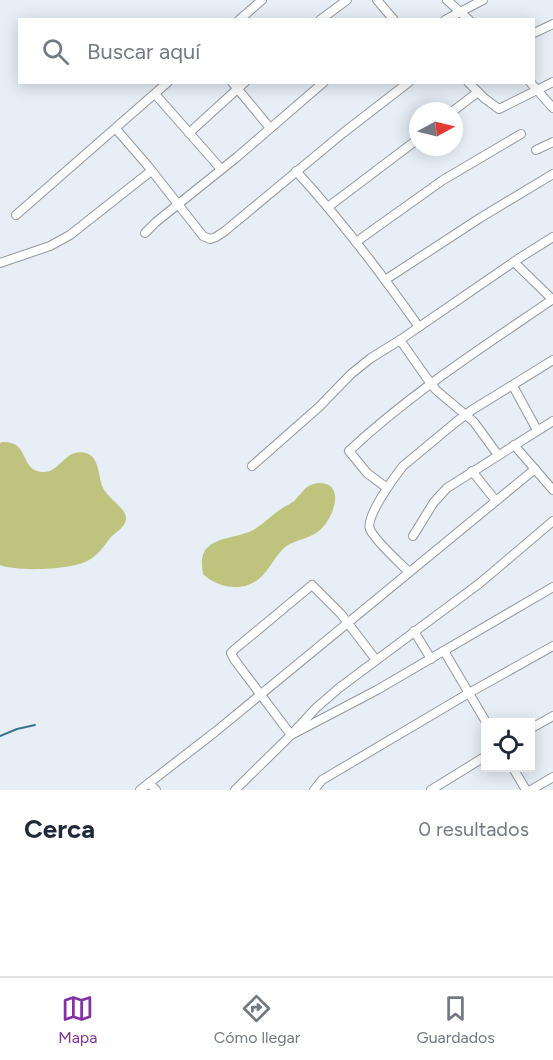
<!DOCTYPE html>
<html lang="es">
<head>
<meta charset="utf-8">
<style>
  :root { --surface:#fff; --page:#f2f2f3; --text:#1f2937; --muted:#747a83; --line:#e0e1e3; --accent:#8332a1 }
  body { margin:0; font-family:Figtree,sans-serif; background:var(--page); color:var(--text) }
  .controls { position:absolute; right:18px; bottom:18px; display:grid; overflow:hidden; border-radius:0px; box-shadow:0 3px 15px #0003 }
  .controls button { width:54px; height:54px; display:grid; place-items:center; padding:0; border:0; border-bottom:2px solid var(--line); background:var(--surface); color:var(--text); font:30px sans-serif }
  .compass { position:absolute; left:409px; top:102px; width:54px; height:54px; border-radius:50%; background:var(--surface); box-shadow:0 3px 15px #0003; rotate:83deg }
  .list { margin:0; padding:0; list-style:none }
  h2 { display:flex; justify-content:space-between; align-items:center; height:78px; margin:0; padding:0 24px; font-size:26px }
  h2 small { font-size:20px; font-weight:400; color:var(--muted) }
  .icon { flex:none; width:33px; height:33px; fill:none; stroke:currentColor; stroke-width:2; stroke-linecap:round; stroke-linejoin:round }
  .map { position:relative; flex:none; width:553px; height:790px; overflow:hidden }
  .search { position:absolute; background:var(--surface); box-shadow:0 3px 15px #0003; left:18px; right:18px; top:18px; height:66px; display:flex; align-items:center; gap:15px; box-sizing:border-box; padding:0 21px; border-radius:0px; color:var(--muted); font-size:22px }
  .sheet { height:186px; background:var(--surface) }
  nav { display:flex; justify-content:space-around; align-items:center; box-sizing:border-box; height:84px; border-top:2px solid var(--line); background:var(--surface); font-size:16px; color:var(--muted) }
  nav a { display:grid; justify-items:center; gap:3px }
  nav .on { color:var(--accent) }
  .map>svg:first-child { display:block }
  .forest { fill:#bec37e }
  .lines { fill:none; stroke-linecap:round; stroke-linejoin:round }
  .stream { stroke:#3b748a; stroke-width:2 }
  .street-casing { stroke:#92989f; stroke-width:10 }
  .street { stroke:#fff; stroke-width:8 }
</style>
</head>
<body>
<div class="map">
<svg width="553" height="790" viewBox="0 0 553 790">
  <rect width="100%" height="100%" fill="#e7eef6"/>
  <g class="forest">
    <path d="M2,442C31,441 18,469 42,472C60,474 64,448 86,453C100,457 98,477 103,488C108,499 128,509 126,520C124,528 116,532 111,537C104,546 99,554 89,560C74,570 17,572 0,565V443Z"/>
    <path d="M318,483C346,482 334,516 322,528C312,539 296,539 285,547C276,555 270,568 262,576C245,593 219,589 203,574C202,566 200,555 207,548C219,536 240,538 255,529C264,523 272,515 281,509C286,505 292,504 296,499C305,490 304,486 318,483Z"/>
  </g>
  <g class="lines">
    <path class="stream" d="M0,736L17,729L35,725"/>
    <g class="street-casing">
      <g id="street">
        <path d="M377,0L394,20"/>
        <path d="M447,0L469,20"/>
        <path d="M239,20L262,0"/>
        <path d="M320,20L347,0"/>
        <path d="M445,20L483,0"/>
        <path d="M534,33L553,24"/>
        <path d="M232,82L270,128"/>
        <path d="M468,82L484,98L499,109L553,82"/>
        <path d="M530,82L553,108"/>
        <path d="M155,94L221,169"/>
        <path d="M453,111L478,92"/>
        <path d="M116,129L148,166L203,236L210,239L216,237L225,231L343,133L409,82"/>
        <path d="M189,133L245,82"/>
        <path d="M536,150L553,142"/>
        <path d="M296,171C341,220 381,273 419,327"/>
        <path d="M328,207L418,139"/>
        <path d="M16,215L168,82"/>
        <path d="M145,233L156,222L237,157L324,82"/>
        <path d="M356,242L443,180L521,134"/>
        <path d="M514,262L553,300"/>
        <path d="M0,263L50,246L70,235L151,171"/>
        <path d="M385,280L480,218L553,174"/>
        <path d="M400,340L426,377L436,390L474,422L498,455"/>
        <path d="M513,386L537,430"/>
        <path d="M514,445L553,490"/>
        <path d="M252,466L319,407L351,374L371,358L400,340L518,259L553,237"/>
        <path d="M472,471L496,501"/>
        <path d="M387,488L367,473L349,451C411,393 483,347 553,299"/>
        <path d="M413,536L434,502L447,488L553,421"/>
        <path d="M409,572C400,563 374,540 370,529C365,517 395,476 403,466L456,422L472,410L553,360"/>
        <path d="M414,631L431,659"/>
        <path d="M444,651L486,722"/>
        <path d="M376,660L341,614L312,585L235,649L231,653L234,659L291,735L316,708L339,688L480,583L553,521"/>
        <path d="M530,729L553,716"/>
        <path d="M513,768L526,790"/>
        <path d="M149,783L156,790"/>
        <path d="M140,790L215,732L535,469"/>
        <path d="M235,790L291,735L377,690L553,587"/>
        <path d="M314,790L322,780L469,693L553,646"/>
        <path d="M431,790L486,756"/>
        <path d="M531,790L553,777"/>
      </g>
    </g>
    <use href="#street" class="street"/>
  </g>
</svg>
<div class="controls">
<button><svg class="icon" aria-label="locate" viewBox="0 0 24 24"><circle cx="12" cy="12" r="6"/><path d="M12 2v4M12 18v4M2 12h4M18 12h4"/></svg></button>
</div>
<svg class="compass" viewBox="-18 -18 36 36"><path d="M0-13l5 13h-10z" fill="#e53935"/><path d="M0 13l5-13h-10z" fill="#747a83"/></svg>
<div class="search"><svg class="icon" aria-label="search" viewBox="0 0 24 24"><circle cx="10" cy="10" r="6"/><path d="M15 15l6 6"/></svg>Buscar aquí</div>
</div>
<section class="sheet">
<h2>Cerca<small>0 resultados</small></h2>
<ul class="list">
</ul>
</section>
<nav>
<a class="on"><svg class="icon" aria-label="map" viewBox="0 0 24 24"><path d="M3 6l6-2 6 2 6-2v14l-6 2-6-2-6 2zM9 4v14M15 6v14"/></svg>Mapa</a>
<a><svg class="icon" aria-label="directions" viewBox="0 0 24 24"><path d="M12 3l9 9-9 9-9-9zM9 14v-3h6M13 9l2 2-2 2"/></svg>Cómo llegar</a>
<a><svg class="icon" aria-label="saved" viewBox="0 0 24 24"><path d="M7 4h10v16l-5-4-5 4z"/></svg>Guardados</a>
</nav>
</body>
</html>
